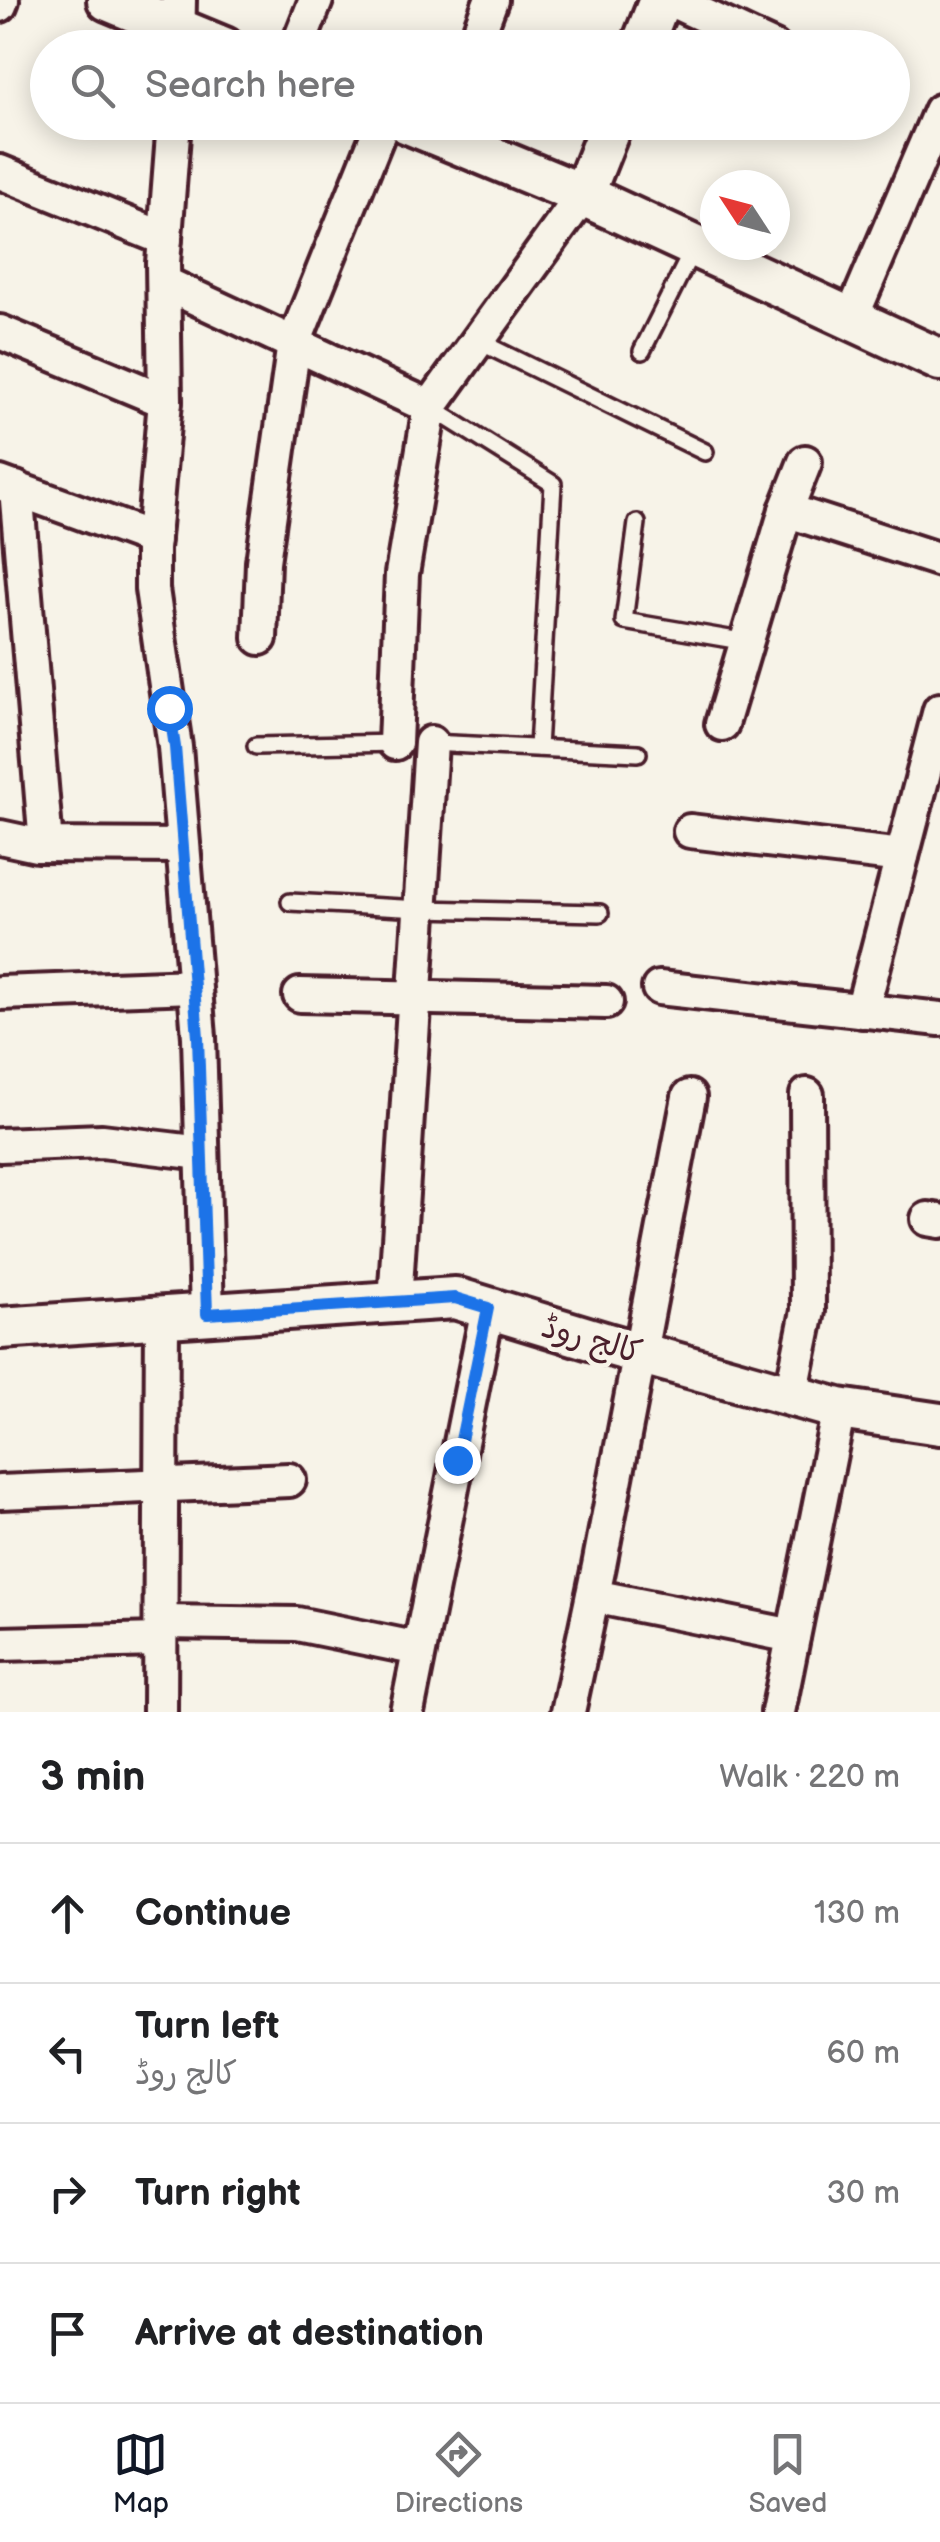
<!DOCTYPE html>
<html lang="en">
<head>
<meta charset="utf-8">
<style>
  :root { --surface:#fff; --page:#f6f6f6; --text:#202124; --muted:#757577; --line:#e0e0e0; --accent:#111827 }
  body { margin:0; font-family:"Balsamiq Sans","Playpen Sans Arabic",sans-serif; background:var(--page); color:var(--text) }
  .compass { position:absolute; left:700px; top:170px; width:90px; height:90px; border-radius:50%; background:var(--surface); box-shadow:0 5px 25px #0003; rotate:306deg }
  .stop { position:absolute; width:30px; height:30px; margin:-22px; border:8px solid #1a73e8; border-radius:50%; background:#fff }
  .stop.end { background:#1a73e8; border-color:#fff; box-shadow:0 2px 10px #0008 }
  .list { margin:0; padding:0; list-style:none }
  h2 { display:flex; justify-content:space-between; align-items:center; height:130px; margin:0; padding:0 40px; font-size:42px }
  h2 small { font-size:32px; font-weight:400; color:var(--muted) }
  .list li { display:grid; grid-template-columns:65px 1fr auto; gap:30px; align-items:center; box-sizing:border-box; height:140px; padding:0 40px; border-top:2px solid var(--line) }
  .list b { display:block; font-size:38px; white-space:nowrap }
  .list p { margin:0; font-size:32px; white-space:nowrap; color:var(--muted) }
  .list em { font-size:32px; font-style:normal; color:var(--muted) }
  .icon { flex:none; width:55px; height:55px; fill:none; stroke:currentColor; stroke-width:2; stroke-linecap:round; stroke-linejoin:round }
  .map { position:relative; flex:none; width:940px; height:1712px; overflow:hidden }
  .search { position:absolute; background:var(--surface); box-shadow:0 5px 25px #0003; left:30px; right:30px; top:30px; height:110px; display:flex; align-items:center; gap:25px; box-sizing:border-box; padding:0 35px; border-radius:55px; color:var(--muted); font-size:38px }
  .sheet { height:690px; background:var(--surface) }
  nav { display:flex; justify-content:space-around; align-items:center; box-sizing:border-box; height:140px; border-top:2px solid var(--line); background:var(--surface); font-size:28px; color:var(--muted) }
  nav a { display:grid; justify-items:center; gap:5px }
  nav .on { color:var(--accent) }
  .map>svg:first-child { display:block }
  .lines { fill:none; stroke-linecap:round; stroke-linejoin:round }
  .service-casing { stroke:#4a1f2b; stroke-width:22 }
  .minor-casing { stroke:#4a1f2b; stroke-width:40 }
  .tertiary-casing { stroke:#4a1f2b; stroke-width:48 }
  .service { stroke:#f7f3e8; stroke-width:15 }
  .minor { stroke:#f7f3e8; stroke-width:32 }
  .tertiary { stroke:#f7f3e8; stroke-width:40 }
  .route { stroke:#1a73e8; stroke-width:12 }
  .labels { text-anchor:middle; stroke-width:9; stroke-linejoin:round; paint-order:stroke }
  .street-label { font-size:32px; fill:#4a1f2b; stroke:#f7f3e8 }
</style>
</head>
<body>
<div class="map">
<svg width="940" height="1712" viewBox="0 0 940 1712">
  <rect width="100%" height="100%" fill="#f7f3e8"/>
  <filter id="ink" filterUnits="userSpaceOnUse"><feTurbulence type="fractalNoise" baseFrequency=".01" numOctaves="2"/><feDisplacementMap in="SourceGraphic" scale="20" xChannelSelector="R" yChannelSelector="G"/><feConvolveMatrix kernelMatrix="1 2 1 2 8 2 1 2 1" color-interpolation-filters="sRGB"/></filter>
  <g filter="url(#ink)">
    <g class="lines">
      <g class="service-casing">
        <g id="service">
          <path d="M478,341L705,452"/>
          <path d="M642,351L694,247"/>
          <path d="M430,407L553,484L538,748"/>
          <path d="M637,523L624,621L747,642"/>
          <path d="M430,743L638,753"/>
          <path d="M256,746L397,743"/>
          <path d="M290,902L421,909L600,913"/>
        </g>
      </g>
      <g class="minor-casing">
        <g id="minor">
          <path d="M671,0L774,48"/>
          <path d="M0,5L2,0"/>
          <path d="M178,48L179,0"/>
          <path d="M297,48L316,0"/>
          <path d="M473,48L491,0"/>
          <path d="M174,122L163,263L165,401L152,549V589L175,747L199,1037L207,1314"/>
          <path d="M0,172L165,239"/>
          <path d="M164,283L430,407L583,195"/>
          <path d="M851,319L940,111"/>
          <path d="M0,332L165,401"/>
          <path d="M805,462L786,510L940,560"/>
          <path d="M0,483L153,539"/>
          <path d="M16,488L46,845"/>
          <path d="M260,638L263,562L294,343L383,122"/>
          <path d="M722,724L786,510"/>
          <path d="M395,743L402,574L430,407"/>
          <path d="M690,831L902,856"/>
          <path d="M0,837L37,845L183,846"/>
          <path d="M659,988L940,1019"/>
          <path d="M0,993L194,986"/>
          <path d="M300,995L606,1002"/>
          <path d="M862,1011L940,710"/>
          <path d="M0,1145L102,1141L202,1153"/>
          <path d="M928,1219L940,1221"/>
          <path d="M395,1302L431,743"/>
          <path d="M791,1395L808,1311L807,1095"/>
          <path d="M0,1492L289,1480"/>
          <path d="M593,1596L793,1636"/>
          <path d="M161,1622L297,1624L419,1649"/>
          <path d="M0,1644L160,1640"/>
          <path d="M160,1712L162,1316"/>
          <path d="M407,1712L488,1308"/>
          <path d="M568,1712L599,1566L689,1097"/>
          <path d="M778,1712L839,1409"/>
        </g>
      </g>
      <g class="tertiary-casing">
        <g id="tertiary">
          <path d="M108,0L224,48"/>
          <path d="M641,48L660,0"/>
          <path d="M406,122L583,195L940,360"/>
          <path d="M583,195L612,122"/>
          <path d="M0,1328L455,1298L607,1344L839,1409L940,1424"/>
        </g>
      </g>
      <use href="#service" class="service"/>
      <use href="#minor" class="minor"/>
      <use href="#tertiary" class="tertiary"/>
    </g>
  </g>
  <g class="lines" filter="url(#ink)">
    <path class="route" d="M169,708L175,747L198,1037L207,1314L455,1298L488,1308L457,1460"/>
  </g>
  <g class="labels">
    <g class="street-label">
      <text transform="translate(592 1339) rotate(16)" y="11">کالج روڈ</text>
    </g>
  </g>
</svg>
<svg class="compass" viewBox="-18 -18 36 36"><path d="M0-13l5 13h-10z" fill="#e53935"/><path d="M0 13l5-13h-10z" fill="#757577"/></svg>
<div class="stop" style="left:169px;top:708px"></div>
<div class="stop end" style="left:457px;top:1460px"></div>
<div class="search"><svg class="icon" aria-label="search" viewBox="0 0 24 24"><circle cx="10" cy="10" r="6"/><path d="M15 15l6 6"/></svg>Search here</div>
</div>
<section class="sheet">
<h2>3 min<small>Walk · 220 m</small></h2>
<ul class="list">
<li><svg class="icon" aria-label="ahead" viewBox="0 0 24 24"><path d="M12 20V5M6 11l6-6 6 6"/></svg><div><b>Continue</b></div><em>130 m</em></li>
<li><svg class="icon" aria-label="left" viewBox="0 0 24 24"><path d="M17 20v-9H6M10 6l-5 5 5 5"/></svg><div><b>Turn left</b><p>کالج روڈ</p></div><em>60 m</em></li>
<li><svg class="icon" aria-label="right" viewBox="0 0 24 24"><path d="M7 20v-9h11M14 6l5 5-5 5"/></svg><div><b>Turn right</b></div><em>30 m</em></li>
<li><svg class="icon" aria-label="arrive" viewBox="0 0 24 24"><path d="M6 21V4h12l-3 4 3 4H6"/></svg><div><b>Arrive at destination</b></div></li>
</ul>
</section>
<nav>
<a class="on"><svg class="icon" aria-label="map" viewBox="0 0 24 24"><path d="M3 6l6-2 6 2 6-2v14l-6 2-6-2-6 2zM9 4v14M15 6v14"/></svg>Map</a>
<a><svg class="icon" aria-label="directions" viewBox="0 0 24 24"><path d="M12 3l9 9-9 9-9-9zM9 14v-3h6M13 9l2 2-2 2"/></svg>Directions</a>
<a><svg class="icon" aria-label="saved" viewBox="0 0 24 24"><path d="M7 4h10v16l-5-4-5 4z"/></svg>Saved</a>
</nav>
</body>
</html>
